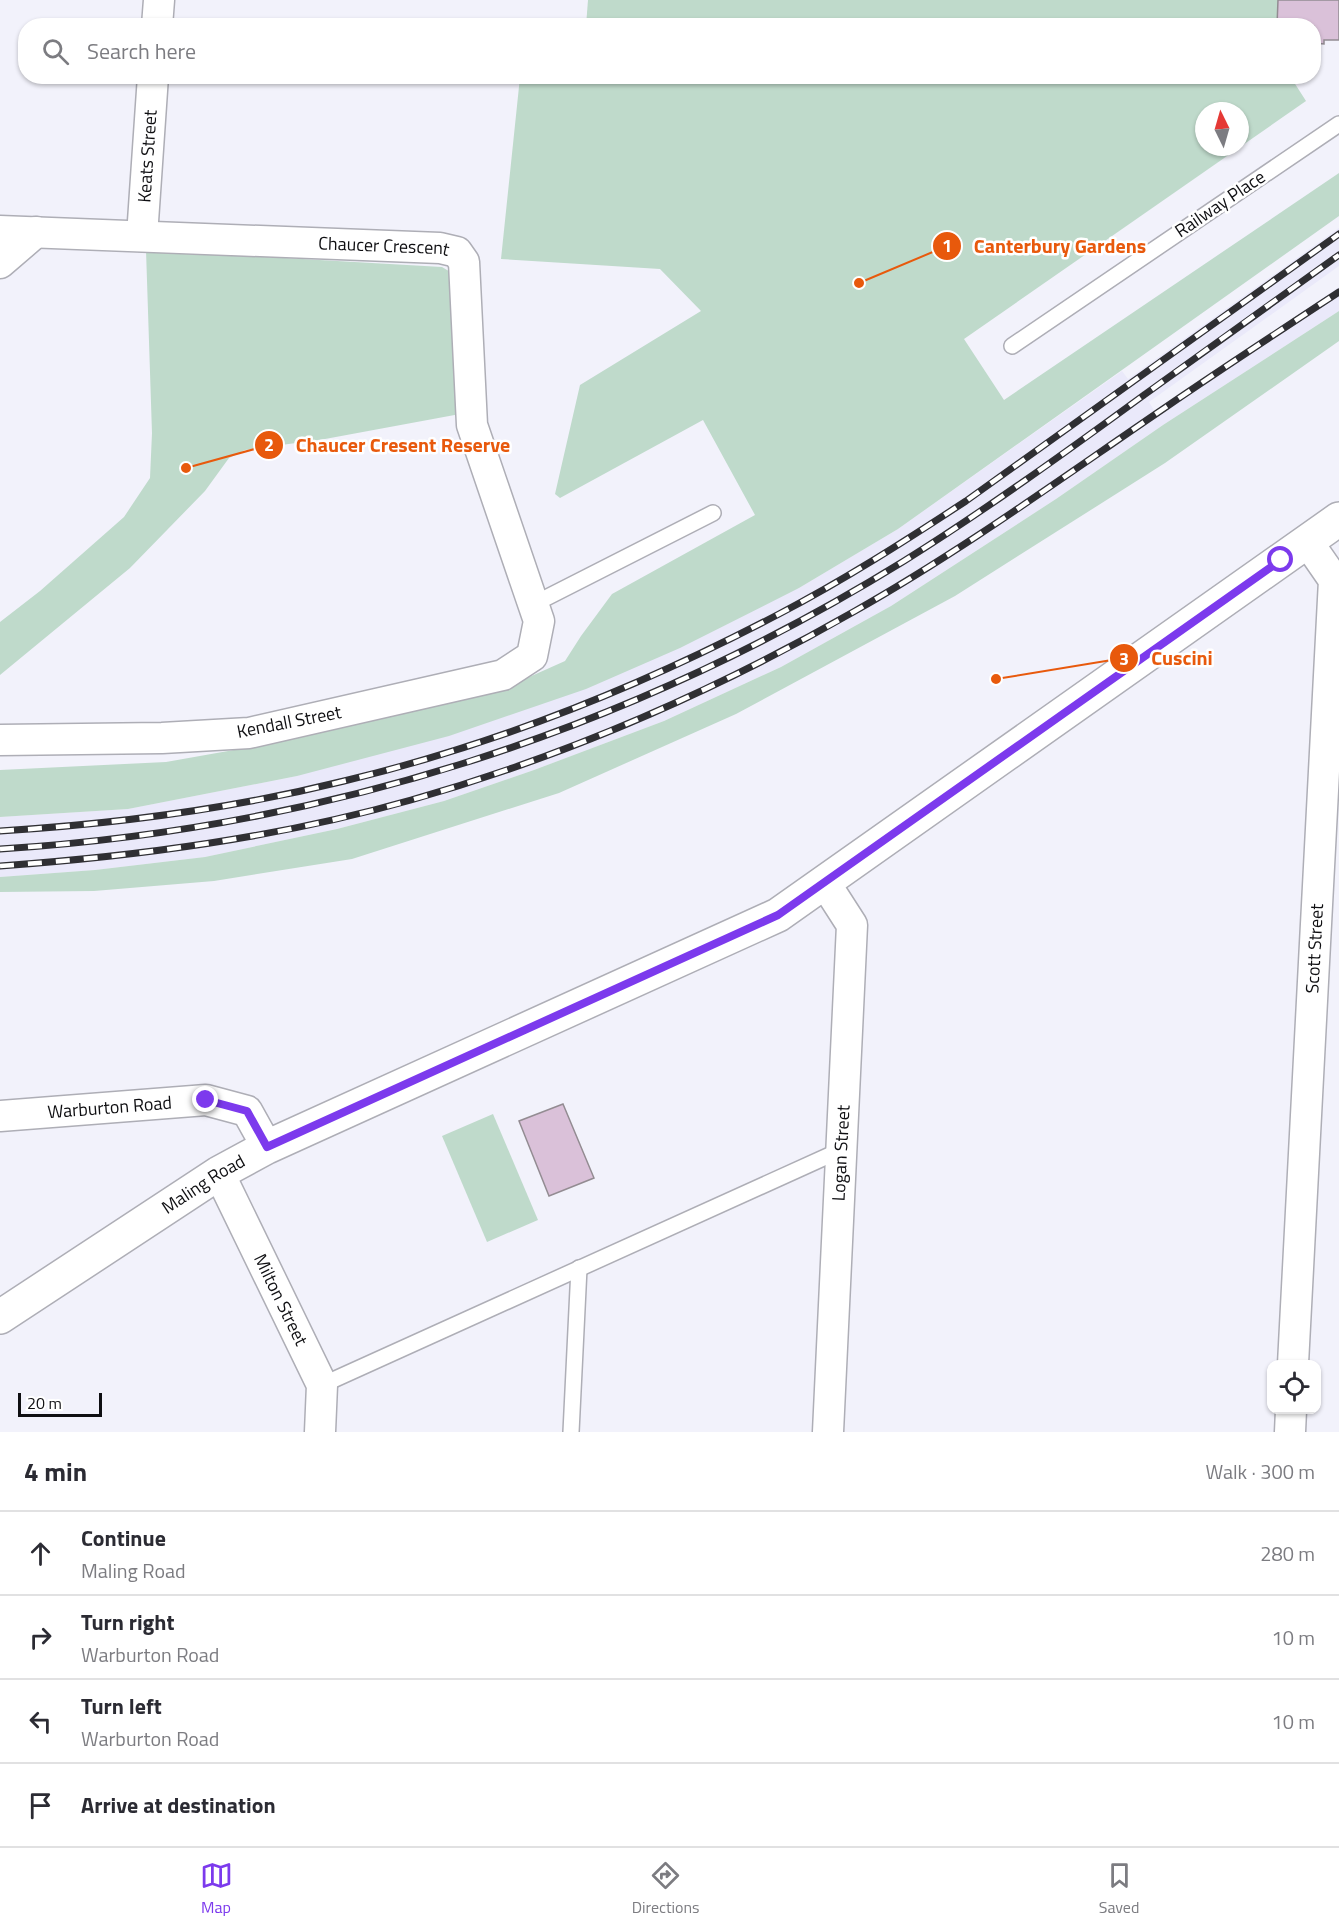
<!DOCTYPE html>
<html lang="en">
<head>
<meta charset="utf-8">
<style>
  :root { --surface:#fff; --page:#f2f2f3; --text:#2b2b33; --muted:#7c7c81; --line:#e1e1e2; --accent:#7c3aed }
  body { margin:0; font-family:"Titillium Web",sans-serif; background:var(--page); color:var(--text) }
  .controls { position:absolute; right:18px; bottom:18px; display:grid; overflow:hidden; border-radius:12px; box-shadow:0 2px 4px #0004 }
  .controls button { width:54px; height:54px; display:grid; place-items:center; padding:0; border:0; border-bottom:2px solid var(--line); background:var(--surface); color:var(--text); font:30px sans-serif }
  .compass { position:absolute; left:1195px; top:102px; width:54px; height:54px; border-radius:50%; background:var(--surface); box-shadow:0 2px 4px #0004; rotate:355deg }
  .scale { position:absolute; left:18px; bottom:15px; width:84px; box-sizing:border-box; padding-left:6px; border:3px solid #0f0f12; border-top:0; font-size:16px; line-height:21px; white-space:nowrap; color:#0f0f12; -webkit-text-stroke:4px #fff; paint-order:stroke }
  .stop { position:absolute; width:18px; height:18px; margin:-14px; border:4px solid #7c3aed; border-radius:50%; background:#fff }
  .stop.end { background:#7c3aed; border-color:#fff; box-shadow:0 2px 6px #0008 }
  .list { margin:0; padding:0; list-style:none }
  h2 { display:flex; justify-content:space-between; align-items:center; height:78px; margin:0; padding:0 24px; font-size:26px }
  h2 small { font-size:20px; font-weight:400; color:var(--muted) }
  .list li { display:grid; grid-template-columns:39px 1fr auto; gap:18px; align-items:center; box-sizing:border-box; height:84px; padding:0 24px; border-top:2px solid var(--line) }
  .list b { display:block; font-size:22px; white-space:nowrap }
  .list p { margin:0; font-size:20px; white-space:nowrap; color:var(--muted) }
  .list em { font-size:20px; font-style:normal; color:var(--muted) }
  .icon { flex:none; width:33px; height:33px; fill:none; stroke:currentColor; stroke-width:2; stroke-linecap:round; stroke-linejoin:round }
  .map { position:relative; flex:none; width:1339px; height:1432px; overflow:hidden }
  .search { position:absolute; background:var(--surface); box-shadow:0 2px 4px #0004; left:18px; right:18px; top:18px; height:66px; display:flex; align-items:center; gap:15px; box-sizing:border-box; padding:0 21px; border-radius:24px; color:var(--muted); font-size:22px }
  .sheet { height:414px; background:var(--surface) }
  nav { display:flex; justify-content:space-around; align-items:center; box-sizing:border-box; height:84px; border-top:2px solid var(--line); background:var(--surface); font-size:16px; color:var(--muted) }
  nav a { display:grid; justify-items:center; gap:3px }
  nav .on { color:var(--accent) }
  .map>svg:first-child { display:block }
  .built { fill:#eae9fa }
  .green { fill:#bfdacb }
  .building { fill:#dac1d9; stroke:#938c92; stroke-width:1.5 }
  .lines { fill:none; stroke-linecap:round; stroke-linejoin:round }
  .lane-casing { stroke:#aeaeb6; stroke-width:18 }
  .street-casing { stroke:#aeaeb6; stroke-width:33 }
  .secondary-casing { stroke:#aeaeb6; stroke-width:36 }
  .lane { stroke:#fff; stroke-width:15 }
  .street { stroke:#fff; stroke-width:30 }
  .secondary { stroke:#fff; stroke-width:33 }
  .rail-casing { stroke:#2f2f33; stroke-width:7 }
  .rail { stroke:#fff; stroke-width:4.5; stroke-dasharray:14; stroke-linecap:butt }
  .route { stroke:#7c3aed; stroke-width:8 }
  .labels { text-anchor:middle; stroke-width:5; stroke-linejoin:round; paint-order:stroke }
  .street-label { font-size:18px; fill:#0f0f12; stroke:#fff }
  .leader { fill:none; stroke:#e8590c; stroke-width:2 }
  .callout-dot { fill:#e8590c; stroke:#fff; stroke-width:2 }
  .mark-label { font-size:18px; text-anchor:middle; font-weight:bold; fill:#fff }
  .callout-label { font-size:20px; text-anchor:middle; font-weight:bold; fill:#e8590c; stroke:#fff; stroke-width:5; stroke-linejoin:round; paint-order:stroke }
</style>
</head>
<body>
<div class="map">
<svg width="1339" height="1432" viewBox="0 0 1339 1432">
  <rect width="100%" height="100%" fill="#f2f2fb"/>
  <path class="built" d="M1339,228V266L1149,402L1155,412L1339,287V311L1163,425L1056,499L891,606L781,667L664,721L534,770L444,801L337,829L205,857L95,870L0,877V817L128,809L297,776L799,588L898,529L1122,371L1128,379Z"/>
  <g class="green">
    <path d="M588,0H1280V26H586Z"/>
    <path d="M1290,76L1306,101L1240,147V111H1204V147H1240L964,339L1004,400L1339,173V216L898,529L799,588L680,648L586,689L449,736L297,776L128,809L0,817V770L166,762L245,748L518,682L565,661L581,636L612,594L755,515L703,420L560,498L555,494L580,385L701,311L660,269L501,259L520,77Z"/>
    <path d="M146,250L442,267L452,273L460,414L325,439L245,450L229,458L205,491L130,568L0,675V622L40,591L124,517L150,478L152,433Z"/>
    <path d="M1339,311V341L1165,463L955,596L736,714L559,793L352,859L214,881L94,891L0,892V877L95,870L205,857L337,829L444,801L534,770L664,721L781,667L891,606L1056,499L1163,425Z"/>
    <path d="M493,1114L538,1220L487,1242L442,1136Z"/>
  </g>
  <g class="building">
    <path d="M1278,0H1339V40H1324V44L1314,43V26H1277Z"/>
    <path d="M563,1104L594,1178L549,1196L519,1121Z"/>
  </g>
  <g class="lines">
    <g class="lane-casing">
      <g id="lane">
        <path d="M1012,346L1339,124"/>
        <path d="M534,604L713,513"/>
        <path d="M322,1385L841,1150"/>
        <path d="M571,1432L579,1268"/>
      </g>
    </g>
    <g class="street-casing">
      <g id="street">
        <path d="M157,26L159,0"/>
        <path id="s1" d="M0,231L440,248L457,252L464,262L472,425L539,621L532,656L503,675L249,733L162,738L0,740"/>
        <path id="s2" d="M142,236L153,76"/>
        <path d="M0,263L36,232"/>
        <path d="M825,883L852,925L828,1432"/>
        <path id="s3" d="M0,1116L206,1100L247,1111L267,1147"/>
        <path id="s4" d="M219,1173L322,1385L320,1432"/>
        <path id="s5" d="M1293,1364L1334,580L1307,541"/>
        <path d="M1290,1432L1291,1410"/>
      </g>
    </g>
    <g class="secondary-casing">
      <g id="secondary">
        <path id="s6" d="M0,1317L219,1173L267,1147L778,915L1339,519"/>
      </g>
    </g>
    <use href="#lane" class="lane"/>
    <use href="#street" class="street"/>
    <use href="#secondary" class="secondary"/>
    <g class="rail-casing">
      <g id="rail">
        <path d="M0,831C116,824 231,809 344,781C495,745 642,686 779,614C844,580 905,541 966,501L1339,234"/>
        <path d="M0,849C323,829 629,731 904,561C987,509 1066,452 1144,395C1209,348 1274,301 1339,255"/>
        <path d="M0,866C138,856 277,838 411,800C566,756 715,691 855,611C963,550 1063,477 1166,407C1223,368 1281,330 1339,292"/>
      </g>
    </g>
    <use href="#rail" class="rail"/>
  </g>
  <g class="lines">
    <path class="route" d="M206,1100L247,1111L267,1147L778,915L1281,560"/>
  </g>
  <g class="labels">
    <g class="street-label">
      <text dy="6" stroke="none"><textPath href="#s2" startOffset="80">Keats Street</textPath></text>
      <text transform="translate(1220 204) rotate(-34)" y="6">Railway Place</text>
      <text dy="6" stroke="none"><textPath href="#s1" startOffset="384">Chaucer Crescent</textPath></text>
      <text transform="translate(289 722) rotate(-11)" y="6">Kendall Street</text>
      <text dy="6" stroke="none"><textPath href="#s5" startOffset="416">Scott Street</textPath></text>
      <text dy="6" stroke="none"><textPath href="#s3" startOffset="110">Warburton Road</textPath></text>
      <text transform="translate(841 1153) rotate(-87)" y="6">Logan Street</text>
      <text dy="6" stroke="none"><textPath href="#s6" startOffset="243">Maling Road</textPath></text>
      <text dy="6" stroke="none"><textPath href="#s4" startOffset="141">Milton Street</textPath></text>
    </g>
  </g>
  <path class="leader" d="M859 283L947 246M186 468L269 445M996 679L1124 658"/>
  <g class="callout-dot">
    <circle cx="859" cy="283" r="6"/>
    <circle cx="186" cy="468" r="6"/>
    <circle cx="996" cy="679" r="6"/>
    <circle cx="947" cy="246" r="15"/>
    <circle cx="269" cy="445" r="15"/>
    <circle cx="1124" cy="658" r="15"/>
  </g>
  <g class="mark-label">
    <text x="947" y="252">1</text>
    <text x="269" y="451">2</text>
    <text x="1124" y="665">3</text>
  </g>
  <g class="callout-label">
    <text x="1060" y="253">Canterbury Gardens</text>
    <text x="403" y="452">Chaucer Cresent Reserve</text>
    <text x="1182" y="665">Cuscini</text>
  </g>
</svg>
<div class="controls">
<button><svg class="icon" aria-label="locate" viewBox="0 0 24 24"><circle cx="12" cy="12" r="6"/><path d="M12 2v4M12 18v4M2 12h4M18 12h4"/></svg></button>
</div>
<svg class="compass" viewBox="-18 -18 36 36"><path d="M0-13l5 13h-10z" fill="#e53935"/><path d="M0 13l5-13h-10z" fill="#7c7c81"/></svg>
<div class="scale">20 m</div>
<div class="stop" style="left:1281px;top:560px"></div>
<div class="stop end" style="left:206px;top:1100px"></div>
<div class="search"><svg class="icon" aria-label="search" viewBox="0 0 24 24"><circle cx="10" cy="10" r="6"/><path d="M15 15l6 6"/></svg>Search here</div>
</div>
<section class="sheet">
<h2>4 min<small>Walk · 300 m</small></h2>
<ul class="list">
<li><svg class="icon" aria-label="ahead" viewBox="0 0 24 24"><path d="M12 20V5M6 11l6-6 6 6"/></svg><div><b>Continue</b><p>Maling Road</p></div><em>280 m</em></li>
<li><svg class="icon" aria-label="right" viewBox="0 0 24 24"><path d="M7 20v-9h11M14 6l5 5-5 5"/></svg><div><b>Turn right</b><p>Warburton Road</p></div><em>10 m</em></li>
<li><svg class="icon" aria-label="left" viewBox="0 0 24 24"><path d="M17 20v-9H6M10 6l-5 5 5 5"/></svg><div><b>Turn left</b><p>Warburton Road</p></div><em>10 m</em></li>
<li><svg class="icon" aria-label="arrive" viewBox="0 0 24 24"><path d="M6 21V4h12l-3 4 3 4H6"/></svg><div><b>Arrive at destination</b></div></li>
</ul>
</section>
<nav>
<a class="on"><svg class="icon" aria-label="map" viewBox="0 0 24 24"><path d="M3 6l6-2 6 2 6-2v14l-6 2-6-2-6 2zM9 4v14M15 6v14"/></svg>Map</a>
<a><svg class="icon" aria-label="directions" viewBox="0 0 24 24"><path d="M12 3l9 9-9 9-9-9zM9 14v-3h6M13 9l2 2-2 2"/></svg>Directions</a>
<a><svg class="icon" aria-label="saved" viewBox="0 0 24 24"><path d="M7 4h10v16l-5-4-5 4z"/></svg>Saved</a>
</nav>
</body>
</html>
